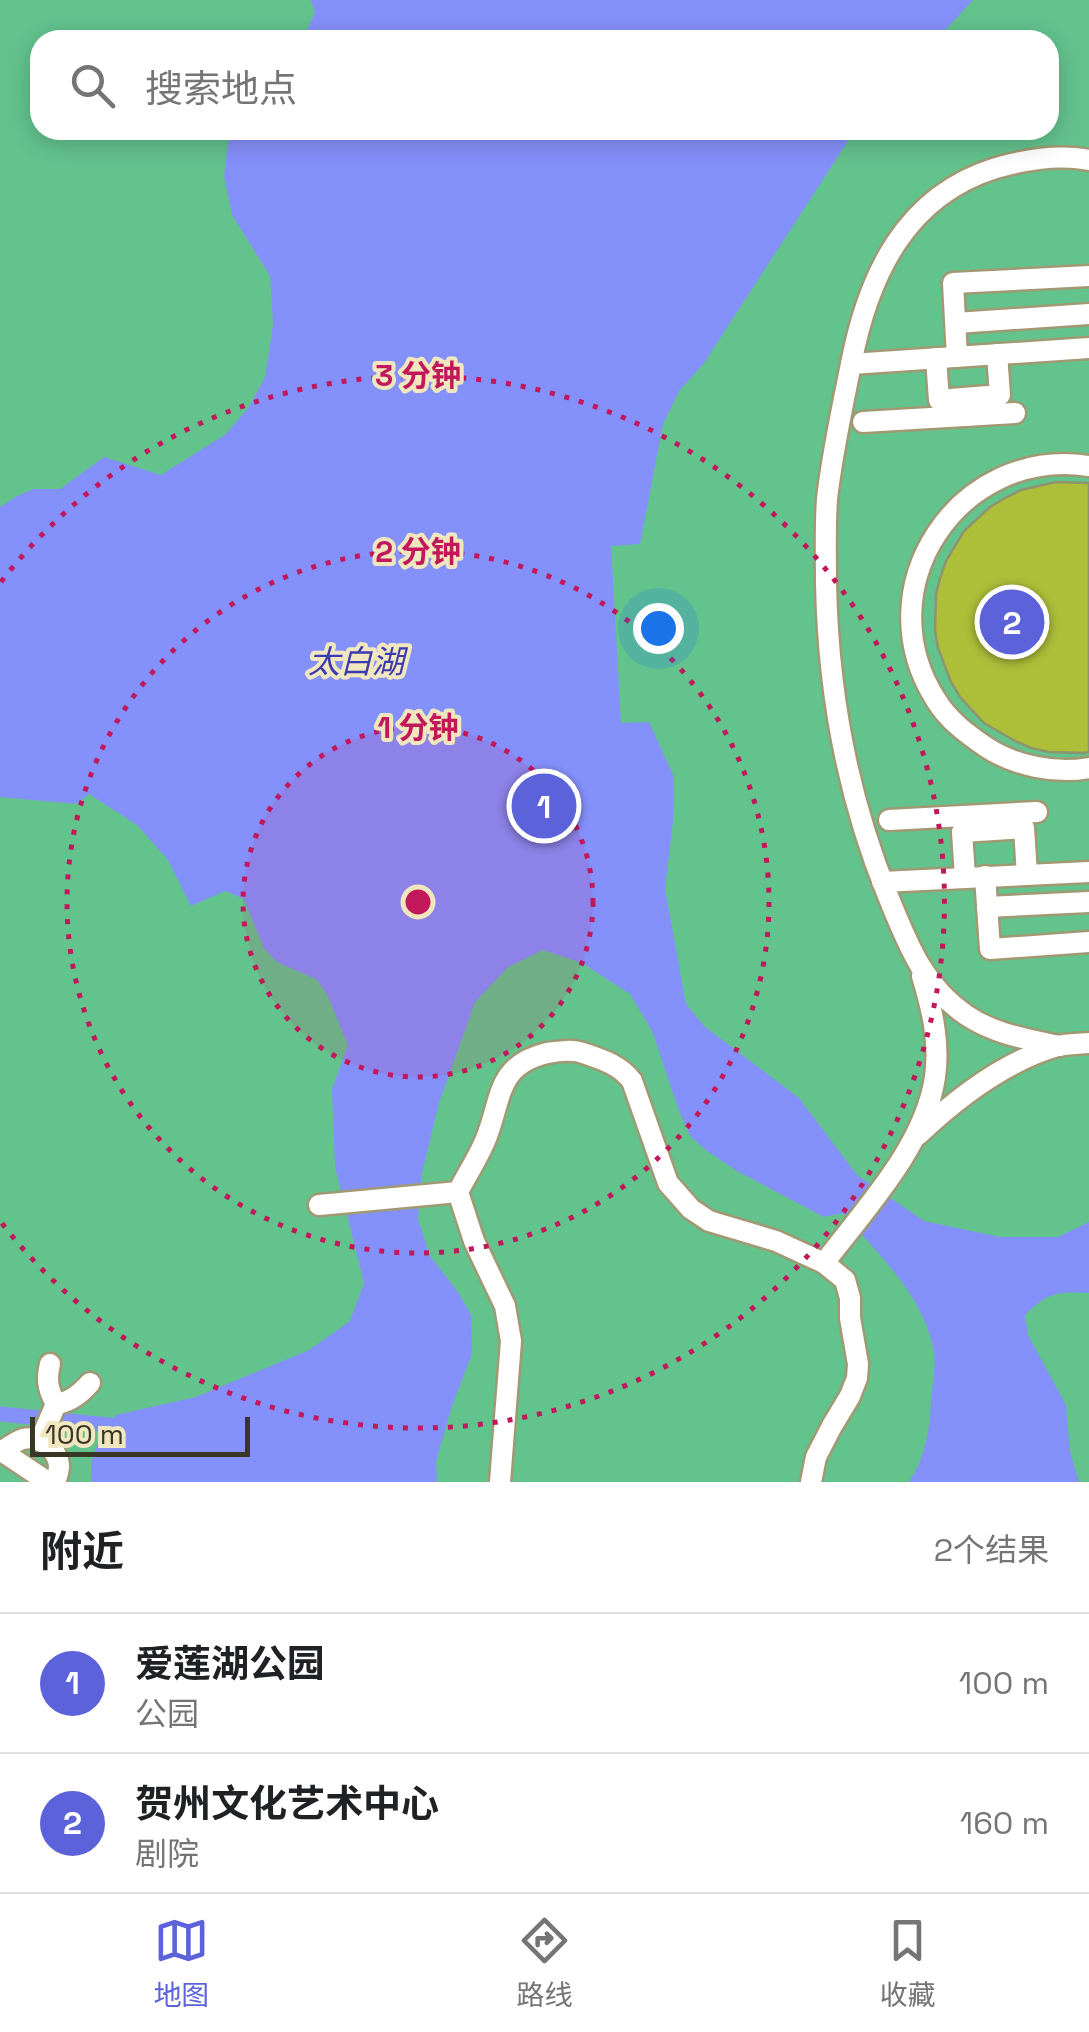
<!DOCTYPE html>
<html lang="zh">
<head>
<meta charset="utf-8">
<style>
  :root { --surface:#fff; --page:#f2f2f2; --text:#202124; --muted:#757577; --line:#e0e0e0; --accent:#5c62da }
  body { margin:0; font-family:"Space Grotesk","Noto Sans SC",sans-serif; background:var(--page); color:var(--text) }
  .scale { position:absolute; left:30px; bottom:25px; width:220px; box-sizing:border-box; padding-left:10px; border:5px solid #3a3626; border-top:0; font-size:28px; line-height:35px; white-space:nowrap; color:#3a3626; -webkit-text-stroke:8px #f0e7bf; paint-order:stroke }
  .you { position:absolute; left:658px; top:628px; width:35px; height:35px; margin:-25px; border:8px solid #fff; border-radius:50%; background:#1a73e8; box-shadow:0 0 0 15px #1a73e833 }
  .badge { display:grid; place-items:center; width:65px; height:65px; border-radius:50%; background:var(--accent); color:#fff; font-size:32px; font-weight:700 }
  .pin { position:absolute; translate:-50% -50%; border:5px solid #fff; box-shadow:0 2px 10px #0006 }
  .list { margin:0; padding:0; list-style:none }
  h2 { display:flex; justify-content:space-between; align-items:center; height:130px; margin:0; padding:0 40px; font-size:42px }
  h2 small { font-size:32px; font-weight:400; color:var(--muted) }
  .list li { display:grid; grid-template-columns:65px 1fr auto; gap:30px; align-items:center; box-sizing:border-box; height:140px; padding:0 40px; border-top:2px solid var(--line) }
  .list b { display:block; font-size:38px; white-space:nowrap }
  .list p { margin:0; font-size:32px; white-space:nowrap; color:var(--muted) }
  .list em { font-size:32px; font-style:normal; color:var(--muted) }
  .icon { flex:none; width:55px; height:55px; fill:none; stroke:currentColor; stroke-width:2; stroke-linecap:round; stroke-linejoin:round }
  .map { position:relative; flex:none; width:1089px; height:1482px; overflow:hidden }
  .search { position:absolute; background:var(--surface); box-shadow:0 5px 25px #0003; left:30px; right:30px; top:30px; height:110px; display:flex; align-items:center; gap:25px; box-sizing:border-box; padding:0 35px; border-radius:30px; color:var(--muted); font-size:38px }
  .sheet { height:410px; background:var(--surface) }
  nav { display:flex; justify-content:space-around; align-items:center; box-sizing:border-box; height:140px; border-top:2px solid var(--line); background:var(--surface); font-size:28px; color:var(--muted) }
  nav a { display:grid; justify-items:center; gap:5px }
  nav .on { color:var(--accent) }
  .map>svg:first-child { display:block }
  .green { fill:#63c38d; fill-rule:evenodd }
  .water { fill:#8591fb }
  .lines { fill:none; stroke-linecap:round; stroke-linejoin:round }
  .canal { stroke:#8591fb; stroke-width:15 }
  .building { fill:#adbe39; stroke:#8d946f; stroke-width:2.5 }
  .minor-casing { stroke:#a19973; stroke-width:25 }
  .minor { stroke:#fff; stroke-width:20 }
  .ring { fill:none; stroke:#c2185b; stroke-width:5; stroke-dasharray:5 10 }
  .labels { text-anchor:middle; stroke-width:8; stroke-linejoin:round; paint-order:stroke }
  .water-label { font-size:32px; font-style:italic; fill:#3d39b1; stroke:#f0e7bf }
  .centre { fill:#c2185b; stroke:#f0e7bf; stroke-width:5 }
  .ring-label { font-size:30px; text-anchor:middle; font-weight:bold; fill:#c2185b; stroke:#f0e7bf; stroke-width:8; stroke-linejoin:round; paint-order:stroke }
</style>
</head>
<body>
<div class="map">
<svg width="1089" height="1482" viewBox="0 0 1089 1482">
  <rect width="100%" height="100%" fill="#e3dab2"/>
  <path class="green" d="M0,0H1089V1482H0ZM40,40H1049V130H40Z"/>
  <g class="water">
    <path d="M311,0H973L936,40H302L315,13Z"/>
    <path d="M234,130H860L848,141L704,363L679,391L663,424L640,544L611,546L621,723L649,722L674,777L673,821L665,889L686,1004L704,1026L799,1098L857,1175L924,1221L1000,1237H1058L1089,1222V1293C1057,1291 1047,1293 1025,1315L1028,1335L1066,1405L1070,1452L1079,1482H909C925,1459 930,1428 931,1401C932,1384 937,1363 933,1347C922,1294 876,1252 843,1213L824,1217L737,1171L707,1151L690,1136L678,1108L652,1031L630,994L582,963L543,950L508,967L475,1002L439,1103L421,1177L418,1219L430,1256L458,1292L471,1315L472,1354L452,1406L436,1461L437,1482H92C87,1455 101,1437 116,1415L196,1397L309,1350L350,1321L364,1283L335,1167L332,1089L348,1045L327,994L316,979L277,962L264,948L244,899L225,891L191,906L168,860L137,825L89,794L76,804L0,797V507L19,495L34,489H60L104,457L161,475L226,434L249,407L265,377L273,325L270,276L232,215L224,176L228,142Z"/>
  </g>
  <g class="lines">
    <path class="canal" d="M0,1414L119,1426"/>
  </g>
  <path class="building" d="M1056,482L1089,483V752L1084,753L1049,752L1031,748L1015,741L984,723L960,697L951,682L938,648L935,631L936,595L940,578L946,561L964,531L990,507L1005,498L1021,490Z"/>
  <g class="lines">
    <g class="minor-casing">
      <g id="minor">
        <path d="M956,323L1089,314"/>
        <path d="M957,357L953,283L1089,276"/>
        <path d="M936,358L939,400L1000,395L997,354"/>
        <path d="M851,364C868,276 905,196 996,168C1027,159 1058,154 1089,160"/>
        <path d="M863,422L1015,413"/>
        <path d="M1089,466C959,446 864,588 936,700C948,720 967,734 986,747C1015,766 1055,774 1089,768"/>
        <path d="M889,820L1037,812"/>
        <path d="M985,876L990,949L1089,942"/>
        <path d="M965,877L962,832L1024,828L1027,875"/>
        <path d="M882,882L1089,872"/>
        <path d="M987,907L1089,902"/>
        <path d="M1059,1046C1026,1039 994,1034 966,1015C922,985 907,942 888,896C847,796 828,691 826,583C826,556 825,527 827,499C832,454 842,409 851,364L1089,348"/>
        <path d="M918,1135C957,1098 1005,1061 1058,1046C1067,1044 1079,1044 1089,1043"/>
        <path d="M319,1205L458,1192"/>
        <path d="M824,1263C865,1209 925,1146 935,1077C940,1042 932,1009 922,976"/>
        <path d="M50,1364C46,1380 48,1390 56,1404"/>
        <path d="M40,1441L56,1404C71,1402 81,1393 90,1383"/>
        <path d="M0,1450L48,1482"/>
        <path d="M2,1451C9,1447 16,1441 23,1439C39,1435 58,1449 59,1466C59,1471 57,1477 55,1482"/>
        <path d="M500,1482L511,1341L505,1306L474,1241L458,1192C467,1174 480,1155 487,1136C502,1097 497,1065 547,1053C560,1051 573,1049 586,1054C604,1060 621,1066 632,1081L668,1183L691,1209L709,1221L776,1241L824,1263L845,1280L850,1298V1318L858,1364L857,1378L850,1396L832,1426L816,1457L811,1482"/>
      </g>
    </g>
    <use href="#minor" class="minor"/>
  </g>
  <circle cx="418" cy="902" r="175" fill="#c2185b" fill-opacity=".12"/>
  <g class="ring">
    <circle cx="418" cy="902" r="175"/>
    <circle cx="418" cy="902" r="351"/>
    <path d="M1 582A526 526 0 1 1 1 1222"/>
  </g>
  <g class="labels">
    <g class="water-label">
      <text x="356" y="673">太白湖</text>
    </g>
  </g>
  <circle cx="418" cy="902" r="15" class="centre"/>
  <g class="ring-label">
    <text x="418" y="386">3 分钟</text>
    <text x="418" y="562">2 分钟</text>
    <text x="418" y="738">1 分钟</text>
  </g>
</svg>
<div class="scale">100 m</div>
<div class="you"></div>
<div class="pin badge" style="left:544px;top:806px">1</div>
<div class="pin badge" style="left:1012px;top:622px">2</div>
<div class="search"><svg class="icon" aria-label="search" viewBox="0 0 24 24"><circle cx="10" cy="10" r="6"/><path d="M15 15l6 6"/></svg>搜索地点</div>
</div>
<section class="sheet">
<h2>附近<small>2个结果</small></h2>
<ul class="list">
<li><span class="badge">1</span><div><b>爱莲湖公园</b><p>公园</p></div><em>100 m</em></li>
<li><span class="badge">2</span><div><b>贺州文化艺术中心</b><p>剧院</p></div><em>160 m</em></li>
</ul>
</section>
<nav>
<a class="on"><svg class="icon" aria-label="map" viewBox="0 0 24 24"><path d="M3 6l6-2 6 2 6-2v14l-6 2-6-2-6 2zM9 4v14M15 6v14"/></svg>地图</a>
<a><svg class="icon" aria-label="directions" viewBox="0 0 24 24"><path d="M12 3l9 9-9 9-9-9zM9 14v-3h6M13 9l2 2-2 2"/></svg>路线</a>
<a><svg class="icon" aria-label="saved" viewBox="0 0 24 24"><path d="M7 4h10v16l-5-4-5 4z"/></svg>收藏</a>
</nav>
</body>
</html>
